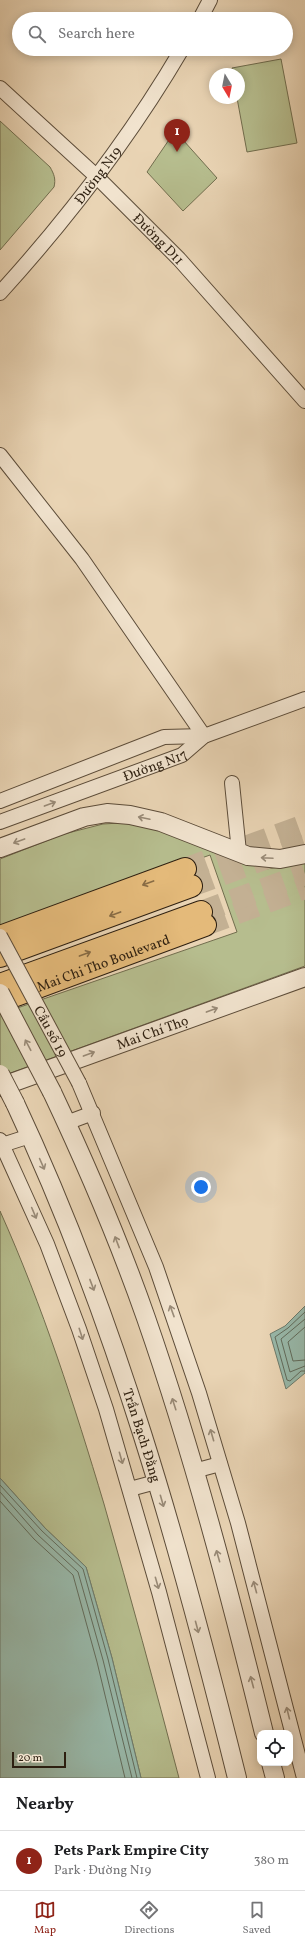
<!DOCTYPE html>
<html lang="en">
<head>
<meta charset="utf-8">
<style>
  :root { --surface:#fff; --page:#f6f6f6; --text:#202124; --muted:#757577; --line:#e0e0e0; --accent:#8f2418 }
  body { margin:0; font-family:Vollkorn,serif; background:var(--page); color:var(--text) }
  .controls { position:absolute; right:12px; bottom:12px; display:grid; overflow:hidden; border-radius:8px; box-shadow:0 2px 10px #0003 }
  .controls button { width:36px; height:36px; display:grid; place-items:center; padding:0; border:0; border-bottom:1px solid var(--line); background:var(--surface); color:var(--text); font:20px sans-serif }
  .compass { position:absolute; left:209px; top:68px; width:36px; height:36px; border-radius:50%; background:var(--surface); box-shadow:0 2px 10px #0003; rotate:170deg }
  .scale { position:absolute; left:12px; bottom:10px; width:54px; box-sizing:border-box; padding-left:4px; border:2px solid #2d1f10; border-top:0; font-size:11px; line-height:14px; white-space:nowrap; color:#2d1f10; -webkit-text-stroke:3px #f1e3ce; paint-order:stroke }
  .you { position:absolute; left:201px; top:1187px; width:14px; height:14px; margin:-10px; border:3px solid #fff; border-radius:50%; background:#1a73e8; box-shadow:0 0 0 6px #1a73e833 }
  .badge { display:grid; place-items:center; width:26px; height:26px; border-radius:50%; background:var(--accent); color:#fff; font-size:13px; font-weight:700 }
  .pin { position:absolute; translate:-50% -33px; filter:drop-shadow(0 1px 2px #0008) }
  .pin::after { content:''; position:absolute; top:21px; width:14px; height:12px; background:inherit; clip-path:polygon(0 0,100% 0,50% 100%) }
  .list { margin:0; padding:0; list-style:none }
  h2 { display:flex; justify-content:space-between; align-items:center; height:52px; margin:0; padding:0 16px; font-size:17px }
  h2 small { font-size:13px; font-weight:400; color:var(--muted) }
  .list li { display:grid; grid-template-columns:26px 1fr auto; gap:12px; align-items:center; box-sizing:border-box; height:60px; padding:0 16px; border-top:1px solid var(--line) }
  .list b { display:block; font-size:15px; white-space:nowrap }
  .list p { margin:0; font-size:13px; white-space:nowrap; color:var(--muted) }
  .list em { font-size:13px; font-style:normal; color:var(--muted) }
  .icon { flex:none; width:22px; height:22px; fill:none; stroke:currentColor; stroke-width:2; stroke-linecap:round; stroke-linejoin:round }
  .map { position:relative; flex:none; width:305px; height:1778px; overflow:hidden }
  .search { position:absolute; background:var(--surface); box-shadow:0 2px 10px #0003; left:12px; right:12px; top:12px; height:44px; display:flex; align-items:center; gap:10px; box-sizing:border-box; padding:0 14px; border-radius:22px; color:var(--muted); font-size:15px }
  .sheet { height:112px; background:var(--surface) }
  nav { display:flex; justify-content:space-around; align-items:center; box-sizing:border-box; height:56px; border-top:1px solid var(--line); background:var(--surface); font-size:11px; color:var(--muted) }
  nav a { display:grid; justify-items:center; gap:2px }
  nav .on { color:var(--accent) }
  .map>svg:first-child { display:block }
  .green { fill:#b6bd8e; stroke:#726e4f }
  .water { fill:#98b8a9; stroke:#6d7b6c }
  .lines { fill:none; stroke-linecap:round; stroke-linejoin:round }
  .shore { stroke:#626c5c; stroke-width:1 }
  .primary-tunnel { stroke:#c3b093; stroke-width:22; stroke-dasharray:22 11; stroke-linecap:butt }
  .trunk-tunnel { stroke:#c3b093; stroke-width:22; stroke-dasharray:22 11; stroke-linecap:butt }
  .minor-casing { stroke:#5c4c39; stroke-width:16 }
  .tertiary-casing { stroke:#5c4c39; stroke-width:20 }
  .primary-casing { stroke:#2d1f10; stroke-width:24 }
  .trunk-casing { stroke:#2d1f10; stroke-width:24 }
  .minor { stroke:#f1e3ce; stroke-width:14 }
  .tertiary { stroke:#f1e3ce; stroke-width:18 }
  .primary { stroke:#e4ba7a; stroke-width:22 }
  .trunk { stroke:#e4ba7a; stroke-width:22 }
  .minor-bridge-casing { stroke:#5c4c39; stroke-width:16; stroke-linecap:butt }
  .tertiary-bridge-casing { stroke:#5c4c39; stroke-width:20; stroke-linecap:butt }
  .minor-bridge { stroke:#f1e3ce; stroke-width:14 }
  .tertiary-bridge { stroke:#f1e3ce; stroke-width:18 }
  .oneway { stroke:#998b78 }
  .oneway2 { stroke:#886c45 }
  .labels { text-anchor:middle; stroke-width:3; stroke-linejoin:round; paint-order:stroke }
  .street-label { font-size:14px; fill:#2d1f10; stroke:#f1e3ce }
</style>
</head>
<body>
<div class="map">
<svg width="305" height="1778" viewBox="0 0 305 1778">
  <rect width="100%" height="100%" fill="#e9d4b4"/>
  <filter id="stains"><feTurbulence type="fractalNoise" baseFrequency=".005" numOctaves="4"/><feColorMatrix values="0 0 0 0 .2 0 0 0 0 .09 0 0 0 0 .02 0 0 0 .5 -.17"/></filter>
  <radialGradient id="worn" r=".72"><stop offset=".6" stop-color="#630" stop-opacity="0"/><stop offset="1" stop-color="#630" stop-opacity=".3"/></radialGradient>
  <g class="green">
    <path d="M281,59L297,143L247,152L237,98H239V74H233L232,68Z"/>
    <path d="M0,121L50,167C54,174 56,179 54,187L0,250Z"/>
    <path d="M175,131L217,178L183,211L147,172Z"/>
    <path d="M137,822L266,869L305,863V966L0,1077V1014L237,932L210,855L0,930V859L64,834L103,824Z"/>
    <path d="M0,1211C43,1307 74,1404 104,1504C130,1595 155,1686 179,1778H141L112,1658L86,1567L45,1528L0,1478Z"/>
  </g>
  <g class="water">
    <path d="M305,1306V1373L286,1389L270,1334L285,1326Z"/>
    <path d="M0,1478L45,1528L86,1567L112,1658L141,1778H0Z"/>
  </g>
  <g class="lines">
    <g class="shore">
      <path d="M305,1312L288,1328L275,1337L287,1380L290,1381L301,1371H305"/>
      <path d="M305,1319L281,1339L290,1372L305,1366"/>
      <path d="M305,1327L288,1342L293,1361L305,1360"/>
      <path d="M0,1485L42,1531L83,1569L108,1659L137,1778"/>
      <path d="M0,1492L38,1535L78,1572L103,1660L132,1778"/>
      <path d="M0,1501L34,1539L73,1575L97,1662L125,1778"/>
    </g>
    <g class="primary-tunnel">
      <path d="M185,869L305,825"/>
      <path d="M205,925L305,888"/>
    </g>
    <g class="trunk-tunnel">
      <path d="M191,886L305,844"/>
      <path d="M201,912L305,874"/>
    </g>
    <g class="minor-casing">
      <g id="minor">
        <path d="M200,19L210,0"/>
        <path id="s1" d="M0,88L96,176L179,259L305,401"/>
        <path id="s2" d="M0,293C68,218 131,136 182,49"/>
        <path d="M0,455L82,559L204,736"/>
        <path d="M232,783L239,852"/>
        <path d="M0,801L164,737L204,736"/>
        <path id="s3" d="M0,822L182,755L204,736L305,699"/>
        <path d="M79,1083L156,1267L199,1393L238,1523L304,1778"/>
        <path d="M66,1123L93,1113"/>
        <path d="M0,1140L47,1244L79,1329L106,1409L159,1592L208,1778"/>
        <path d="M2,1145L30,1136"/>
        <path d="M194,1471L220,1464"/>
        <path d="M130,1489L156,1482"/>
      </g>
    </g>
    <g class="tertiary-casing">
      <g id="tertiary">
        <path d="M0,848L84,817L107,813L130,815L161,822L248,856L280,859L305,854"/>
        <path id="s4" d="M0,1087L305,977"/>
        <path d="M52,1092C87,1166 119,1241 146,1318C193,1453 230,1594 264,1733"/>
        <path id="s5" d="M15,1103C116,1318 180,1548 237,1778"/>
        <path d="M271,1763L275,1778"/>
      </g>
    </g>
    <g class="primary-casing">
      <g id="primary">
        <path d="M0,937L185,869"/>
        <path id="s6" d="M0,1001L205,925"/>
      </g>
    </g>
    <g class="trunk-casing">
      <g id="trunk">
        <path d="M0,956L191,886"/>
        <path d="M0,985L201,912"/>
      </g>
    </g>
    <use href="#minor" class="minor"/>
    <use href="#tertiary" class="tertiary"/>
    <use href="#primary" class="primary"/>
    <use href="#trunk" class="trunk"/>
    <g class="minor-bridge-casing">
      <g id="minor-bridge">
        <path id="s7" d="M0,936L79,1083"/>
      </g>
    </g>
    <g class="tertiary-bridge-casing">
      <g id="tertiary-bridge">
        <path d="M0,993L52,1092"/>
        <path d="M0,1074L15,1103"/>
      </g>
    </g>
    <use href="#minor-bridge" class="minor-bridge"/>
    <use href="#tertiary-bridge" class="tertiary-bridge"/>
  </g>
  <defs><path id="oneway-shaft" d="M-6 0H5M1.5-3L5.5 0L1.5 3" fill="none" stroke-width="1.6" stroke-linecap="round" stroke-linejoin="round"/></defs>
  <g class="oneway">
    <use href="#oneway-shaft" transform="translate(50 804) rotate(-20)"/>
    <use href="#oneway-shaft" transform="translate(144 818) rotate(-168)"/>
    <use href="#oneway-shaft" transform="translate(19 841) rotate(160)"/>
    <use href="#oneway-shaft" transform="translate(267 858) rotate(-177)"/>
    <use href="#oneway-shaft" transform="translate(212 1010) rotate(-20)"/>
    <use href="#oneway-shaft" transform="translate(28 1045) rotate(-118)"/>
    <use href="#oneway-shaft" transform="translate(89 1054) rotate(-20)"/>
    <use href="#oneway-shaft" transform="translate(42 1164) rotate(66)"/>
    <use href="#oneway-shaft" transform="translate(34 1213) rotate(67)"/>
    <use href="#oneway-shaft" transform="translate(117 1242) rotate(-111)"/>
    <use href="#oneway-shaft" transform="translate(92 1285) rotate(69)"/>
    <use href="#oneway-shaft" transform="translate(172 1311) rotate(-110)"/>
    <use href="#oneway-shaft" transform="translate(81 1334) rotate(72)"/>
    <use href="#oneway-shaft" transform="translate(174 1404) rotate(-108)"/>
    <use href="#oneway-shaft" transform="translate(212 1435) rotate(-106)"/>
    <use href="#oneway-shaft" transform="translate(121 1458) rotate(74)"/>
    <use href="#oneway-shaft" transform="translate(162 1501) rotate(74)"/>
    <use href="#oneway-shaft" transform="translate(218 1556) rotate(-106)"/>
    <use href="#oneway-shaft" transform="translate(157 1583) rotate(74)"/>
    <use href="#oneway-shaft" transform="translate(255 1587) rotate(-105)"/>
    <use href="#oneway-shaft" transform="translate(197 1627) rotate(75)"/>
    <use href="#oneway-shaft" transform="translate(252 1682) rotate(-105)"/>
    <use href="#oneway-shaft" transform="translate(288 1713) rotate(-104)"/>
  </g>
  <g class="oneway2">
    <use href="#oneway-shaft" transform="translate(148 883) rotate(160)"/>
    <use href="#oneway-shaft" transform="translate(115 914) rotate(160)"/>
    <use href="#oneway-shaft" transform="translate(85 954) rotate(-20)"/>
  </g>
  <g class="labels">
    <g class="street-label">
      <text dy="5" stroke="none"><textPath href="#s2" startOffset="153">Đường N19</textPath></text>
      <text dy="5" stroke="none"><textPath href="#s1" startOffset="219">Đường D11</textPath></text>
      <text dy="5" stroke="none"><textPath href="#s3" startOffset="165">Đường N17</textPath></text>
      <text dy="5" stroke="none"><textPath href="#s6" startOffset="110">Mai Chi Tho Boulevard</textPath></text>
      <text dy="5" stroke="none"><textPath href="#s7" startOffset="108">Cầu số 19</textPath></text>
      <text dy="5" stroke="none"><textPath href="#s4" startOffset="162">Mai Chí Thọ</textPath></text>
      <text dy="5" stroke="none"><textPath href="#s5" startOffset="356">Trần Bạch Đằng</textPath></text>
    </g>
  </g>
  <rect width="100%" height="100%" filter="url(#stains)"/>
  <rect width="100%" height="100%" fill="url(#worn)"/>
</svg>
<div class="controls">
<button><svg class="icon" aria-label="locate" viewBox="0 0 24 24"><circle cx="12" cy="12" r="6"/><path d="M12 2v4M12 18v4M2 12h4M18 12h4"/></svg></button>
</div>
<svg class="compass" viewBox="-18 -18 36 36"><path d="M0-13l5 13h-10z" fill="#e53935"/><path d="M0 13l5-13h-10z" fill="#757577"/></svg>
<div class="scale">20 m</div>
<div class="you"></div>
<div class="pin badge" style="left:177px;top:152px">1</div>
<div class="search"><svg class="icon" aria-label="search" viewBox="0 0 24 24"><circle cx="10" cy="10" r="6"/><path d="M15 15l6 6"/></svg>Search here</div>
</div>
<section class="sheet">
<h2>Nearby<small></small></h2>
<ul class="list">
<li><span class="badge">1</span><div><b>Pets Park Empire City</b><p>Park · Đường N19</p></div><em>380 m</em></li>
</ul>
</section>
<nav>
<a class="on"><svg class="icon" aria-label="map" viewBox="0 0 24 24"><path d="M3 6l6-2 6 2 6-2v14l-6 2-6-2-6 2zM9 4v14M15 6v14"/></svg>Map</a>
<a><svg class="icon" aria-label="directions" viewBox="0 0 24 24"><path d="M12 3l9 9-9 9-9-9zM9 14v-3h6M13 9l2 2-2 2"/></svg>Directions</a>
<a><svg class="icon" aria-label="saved" viewBox="0 0 24 24"><path d="M7 4h10v16l-5-4-5 4z"/></svg>Saved</a>
</nav>
</body>
</html>
